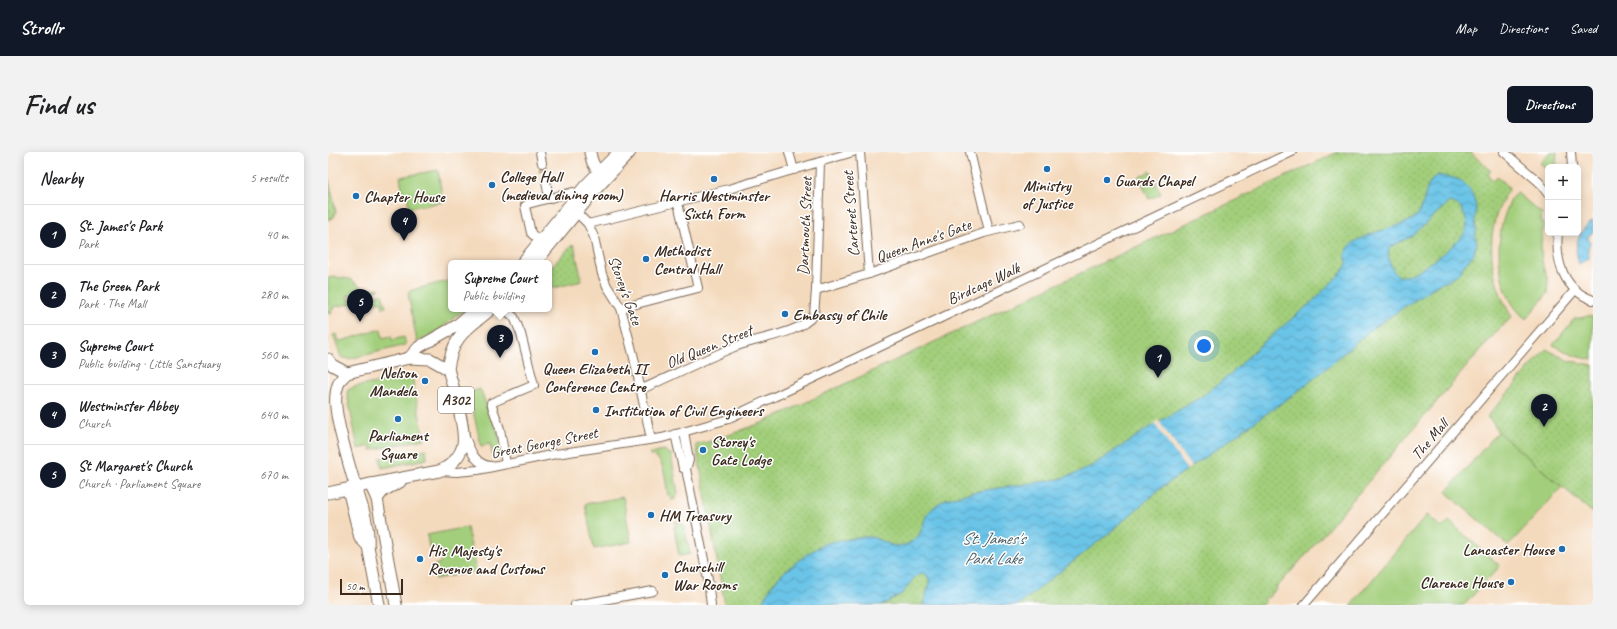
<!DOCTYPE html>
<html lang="en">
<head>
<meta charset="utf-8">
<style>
  :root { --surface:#fff; --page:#f2f2f2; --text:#202124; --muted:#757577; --line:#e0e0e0; --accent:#111827 }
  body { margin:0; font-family:Caveat,sans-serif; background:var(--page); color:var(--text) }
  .controls { position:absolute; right:12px; top:12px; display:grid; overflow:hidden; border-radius:6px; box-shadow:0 2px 10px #0003 }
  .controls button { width:36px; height:36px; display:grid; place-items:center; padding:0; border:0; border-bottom:1px solid var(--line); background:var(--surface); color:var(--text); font:20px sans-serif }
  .scale { position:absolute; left:12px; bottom:10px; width:63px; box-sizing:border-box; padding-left:4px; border:2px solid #3b2a1e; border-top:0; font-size:11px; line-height:14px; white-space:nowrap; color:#3b2a1e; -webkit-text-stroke:3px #fff; paint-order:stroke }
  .you { position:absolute; left:876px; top:194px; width:14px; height:14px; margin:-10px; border:3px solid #fff; border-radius:50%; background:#1a73e8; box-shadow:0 0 0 6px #1a73e833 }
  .badge { display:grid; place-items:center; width:26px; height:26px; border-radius:50%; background:var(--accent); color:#fff; font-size:13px; font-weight:700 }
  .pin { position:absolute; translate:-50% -33px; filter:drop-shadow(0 1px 2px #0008) }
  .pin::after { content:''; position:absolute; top:21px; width:14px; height:12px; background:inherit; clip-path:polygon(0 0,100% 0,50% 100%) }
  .popup { position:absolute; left:120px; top:108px; width:104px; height:52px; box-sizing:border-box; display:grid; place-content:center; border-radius:6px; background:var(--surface); filter:drop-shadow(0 1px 3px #0005); font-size:13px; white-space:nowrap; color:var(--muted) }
  .popup b { font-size:15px; color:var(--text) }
  .popup::after { content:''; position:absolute; left:50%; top:100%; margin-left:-8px; border:8px solid transparent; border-top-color:var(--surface) }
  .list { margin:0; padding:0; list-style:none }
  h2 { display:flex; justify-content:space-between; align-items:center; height:52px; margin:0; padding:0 16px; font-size:17px }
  h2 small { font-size:13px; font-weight:400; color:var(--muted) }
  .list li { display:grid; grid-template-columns:26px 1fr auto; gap:12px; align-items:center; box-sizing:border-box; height:60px; padding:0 16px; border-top:1px solid var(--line) }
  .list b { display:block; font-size:15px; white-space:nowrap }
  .list p { margin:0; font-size:13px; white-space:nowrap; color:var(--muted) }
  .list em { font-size:13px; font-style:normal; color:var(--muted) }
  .map { position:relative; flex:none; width:1265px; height:453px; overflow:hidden; border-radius:6px }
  header { display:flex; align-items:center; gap:24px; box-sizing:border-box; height:56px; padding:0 20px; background:var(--accent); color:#fff }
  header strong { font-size:19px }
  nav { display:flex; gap:22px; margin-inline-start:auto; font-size:14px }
  .intro { display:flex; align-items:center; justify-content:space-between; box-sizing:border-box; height:96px; padding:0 24px }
  h1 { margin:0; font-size:28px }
  .button { padding:10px 18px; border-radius:6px; background:var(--accent); color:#fff; font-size:14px; font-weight:700 }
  main { display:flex; gap:24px; padding:0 24px }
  aside { flex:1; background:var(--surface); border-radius:6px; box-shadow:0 2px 10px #0003 }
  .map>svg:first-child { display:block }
  .green { fill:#a3cf7c; stroke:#6f7c4d }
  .park { fill:url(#park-dots); stroke:#6f7c4d }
  .water { fill:url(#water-waves); stroke:#537783; fill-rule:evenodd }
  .pier { fill:#f4dabd }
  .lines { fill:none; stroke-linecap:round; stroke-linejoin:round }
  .minor-tunnel { stroke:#cfb79d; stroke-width:8; stroke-dasharray:8 4; stroke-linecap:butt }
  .minor-casing { stroke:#7c6856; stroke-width:10 }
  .major-casing { stroke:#7c6856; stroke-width:13 }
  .minor { stroke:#fff; stroke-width:8 }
  .major { stroke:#fff; stroke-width:11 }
  .poi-dot { fill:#1f6fb2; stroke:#fff; stroke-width:1.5 }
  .labels { text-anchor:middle; stroke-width:3; stroke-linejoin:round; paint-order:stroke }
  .shield { fill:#fff; stroke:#766a62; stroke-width:1 }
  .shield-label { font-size:15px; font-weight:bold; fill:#3b2a1e }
  .poi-label { font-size:16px; font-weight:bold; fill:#3b2a1e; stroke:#fff; text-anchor:start }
  .street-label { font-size:16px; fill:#3b2a1e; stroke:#fff }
  .water-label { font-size:17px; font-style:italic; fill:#4c6065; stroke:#fff }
</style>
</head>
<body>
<header>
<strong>Strollr</strong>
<nav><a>Map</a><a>Directions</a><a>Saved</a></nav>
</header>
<div class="intro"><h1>Find us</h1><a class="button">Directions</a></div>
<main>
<aside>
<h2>Nearby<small>5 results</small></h2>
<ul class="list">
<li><span class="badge">1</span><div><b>St. James's Park</b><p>Park</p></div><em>40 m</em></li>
<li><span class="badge">2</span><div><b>The Green Park</b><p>Park · The Mall</p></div><em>280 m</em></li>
<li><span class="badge">3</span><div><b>Supreme Court</b><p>Public building · Little Sanctuary</p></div><em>560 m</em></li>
<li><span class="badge">4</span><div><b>Westminster Abbey</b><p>Church</p></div><em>640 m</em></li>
<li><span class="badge">5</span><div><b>St Margaret's Church</b><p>Church · Parliament Square</p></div><em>670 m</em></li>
</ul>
</aside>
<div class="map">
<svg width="1265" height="453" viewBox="0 0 1265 453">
  <defs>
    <pattern id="park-dots" width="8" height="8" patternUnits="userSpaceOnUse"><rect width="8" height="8" fill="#a3cf7c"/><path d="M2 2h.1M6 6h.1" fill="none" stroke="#8db26b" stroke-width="1.8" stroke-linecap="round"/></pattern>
    <pattern id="water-waves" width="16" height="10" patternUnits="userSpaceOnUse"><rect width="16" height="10" fill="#6bc4e8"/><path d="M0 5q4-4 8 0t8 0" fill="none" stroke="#599fbb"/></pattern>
  </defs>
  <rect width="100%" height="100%" fill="#fff"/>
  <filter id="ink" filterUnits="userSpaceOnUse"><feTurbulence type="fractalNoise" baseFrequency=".025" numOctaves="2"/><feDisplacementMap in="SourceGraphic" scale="8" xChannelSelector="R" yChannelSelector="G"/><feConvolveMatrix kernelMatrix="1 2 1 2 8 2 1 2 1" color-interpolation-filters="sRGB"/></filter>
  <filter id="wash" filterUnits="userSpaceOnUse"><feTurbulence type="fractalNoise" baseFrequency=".012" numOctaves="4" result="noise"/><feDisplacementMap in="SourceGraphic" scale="16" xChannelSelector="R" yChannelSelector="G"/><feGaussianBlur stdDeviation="0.9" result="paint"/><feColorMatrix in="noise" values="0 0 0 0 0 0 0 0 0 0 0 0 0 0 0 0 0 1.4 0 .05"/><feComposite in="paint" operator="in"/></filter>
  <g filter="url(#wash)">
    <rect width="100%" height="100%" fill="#f4dabd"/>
    <g class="green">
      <path d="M1222,0H1229L1228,14L1220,15V18L1212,11Z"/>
      <path d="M110,18L115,50L81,56L79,42L75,41L72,25Z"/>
      <path d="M822,19L833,42L821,47L811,25Z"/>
      <path d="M1188,40L1214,62L1213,68L1216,74C1212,89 1212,103 1216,118C1217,121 1220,126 1220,129C1220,134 1218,136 1220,141L1198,167C1164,140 1164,73 1188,40Z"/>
      <path d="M6,125L22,127L38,138L51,136V138L19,144L20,148L54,142L58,155L55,156L53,149L34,154L32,150L5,155L6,157L3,158L4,161L0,162V126Z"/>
      <path d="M123,128V157H137L110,179L89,190L80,141L84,138Z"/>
      <path d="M1259,164L1265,165V208L1247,204L1225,193L1247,166H1254Z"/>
      <path d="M53,177L55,186L63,184L64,188L76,185L78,193L21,207L13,205L5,183L8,182L10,190Z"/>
      <path d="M84,224L96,287L43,298V294L30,297L19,241L20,238L26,235Z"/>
      <path d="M152,237L170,281L175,303L165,304L162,292L153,294L141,241Z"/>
      <path d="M1170,280L1234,335L1180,394L1118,340Z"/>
      <path d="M98,297L99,307L54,316L52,306Z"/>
      <path d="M337,298L339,301L343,302L350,342L348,344L347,347L343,348L342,343H340C337,331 338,305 322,303V301L327,300L328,302L329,299Z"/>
      <path d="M295,345L303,390L266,397L257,352Z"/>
      <path d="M1099,363L1114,376L1121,369L1172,414L1136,453H1023Z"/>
      <path d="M351,369L353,372L356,373L362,402L351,404L346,375H348L347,370Z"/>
      <path d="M139,375L148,419L107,427L105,416L107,415V413L112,411C118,401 112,394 101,396L99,383Z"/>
    </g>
    <g class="park">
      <path d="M1010,0H1142L1163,19L1160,22L1162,26L1166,28L1169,24L1181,35L1180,37L1181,38C1154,75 1161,129 1184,165L1169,179L981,399L950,434L949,433L948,434L949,436L945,441L943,440L942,441L943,443L940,446L938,445L936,447L938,449L934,453H397L368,293L387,288L436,270Z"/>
      <path d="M0,24L8,60L6,65L0,68Z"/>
      <path d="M246,93L254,129L221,137V117L243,94Z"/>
      <path d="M1218,197L1242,209L1265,213V361L1170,280L1165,271L1159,265Z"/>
    </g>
    <g class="water">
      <path d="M1111,23C1116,25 1121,25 1126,26C1140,30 1147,44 1148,57C1148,64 1146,69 1148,75C1149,81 1146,85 1149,90L1146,102L1134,116V119L1117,131L1114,130L1042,178L994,220L965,243L833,336L780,382L690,453H595L602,430L598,422L593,421L586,426L575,441L554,453H432L444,433L456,420L479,402L498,391L534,385H544L566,394L577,393L585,389L592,382L598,364L602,359L608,353L618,347L644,340L731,327L752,320L765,313L821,276L876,243L904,221L930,195L985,149L1014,120L1019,112C1019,108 1016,104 1018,100C1025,81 1067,78 1083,68C1101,58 1092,31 1111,23ZM1121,50C1128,51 1132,54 1135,60C1138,66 1140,71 1138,78C1133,90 1085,128 1072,124C1067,123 1065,119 1064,115C1061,108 1059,102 1062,95L1084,84Z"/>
      <path d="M1265,69V80L1261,83L1260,87L1262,90L1260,97L1261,106L1251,112C1245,95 1249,79 1265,69Z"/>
    </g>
    <path class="pier" d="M830,268L863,315L859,318L826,271Z"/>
  </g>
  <g filter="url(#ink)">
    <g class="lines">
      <path class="minor-tunnel" d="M214,11L218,29"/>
      <g class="minor-casing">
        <g id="minor">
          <path d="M212,0L214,11"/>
          <path d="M461,0L466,18"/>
          <path d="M532,0L541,122"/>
          <path d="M642,0L661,79"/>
          <path d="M1176,0L1211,30L1220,42"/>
          <path d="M1243,0L1244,15"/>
          <path d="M218,29L221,47"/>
          <path d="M245,57L260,72L266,85L274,122L279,134L293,156L306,206L323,287"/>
          <path d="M260,72L401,37L525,0"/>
          <path d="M1230,81C1227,110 1236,138 1265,148"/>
          <path d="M212,90L203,81L197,54L200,52L245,40L250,43"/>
          <path d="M488,138L492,10"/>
          <path d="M293,156L370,136L350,51"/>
          <path d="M176,157L186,165L193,182L206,233L163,251L172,277L178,312"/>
          <path d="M312,238C343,224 373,209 404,196C429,185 468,184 486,163L488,138L541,122L656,81L692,72"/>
          <path d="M356,280L361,308L358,317"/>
          <path d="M347,282L355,316L358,317L380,428L383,453"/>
          <path d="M136,283C142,296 146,313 163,314"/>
          <path d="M112,319L129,320L150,318L228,302L334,286L397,268L964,0"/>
          <path d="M247,453L325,439"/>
          <path d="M976,453L1247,138"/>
        </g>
      </g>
      <g class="major-casing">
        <g id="major">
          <path d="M262,0C264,13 267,15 276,24"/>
          <path d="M194,111L257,34L291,0"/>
          <path d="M207,111L268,37L302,0"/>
          <path d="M81,206L91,195L128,174L148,157"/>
          <path d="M0,207L4,213L19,221"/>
          <path d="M120,217C125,182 139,178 163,157"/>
          <path d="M42,332L49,347L68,453"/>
          <path d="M20,337L32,386L40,394"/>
          <path d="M0,341C37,333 74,326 111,319C122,315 133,304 135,292C138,276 125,234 120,217L102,207L81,206L19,221C15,224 12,228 10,233C5,247 9,264 12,278C16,294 20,310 25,326C31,347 42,371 40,394L51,453"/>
          <path d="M49,347L55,339L72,330"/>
        </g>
      </g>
      <use href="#minor" class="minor"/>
      <use href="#major" class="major"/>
    </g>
  </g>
  <g class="poi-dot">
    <circle cx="719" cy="17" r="4"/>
    <circle cx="386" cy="27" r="4"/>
    <circle cx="779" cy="28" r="4"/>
    <circle cx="164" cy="33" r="4"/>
    <circle cx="28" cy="44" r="4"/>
    <circle cx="318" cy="107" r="4"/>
    <circle cx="457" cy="162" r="4"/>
    <circle cx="267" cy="200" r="4"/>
    <circle cx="97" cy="229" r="4"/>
    <circle cx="268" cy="258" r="4"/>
    <circle cx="70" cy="267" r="4"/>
    <circle cx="375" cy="298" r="4"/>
    <circle cx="323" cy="363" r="4"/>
    <circle cx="1234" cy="397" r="4"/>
    <circle cx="92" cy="407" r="4"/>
    <circle cx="337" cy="423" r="4"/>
    <circle cx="1183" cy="430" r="4"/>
  </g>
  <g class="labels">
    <rect class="shield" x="110" y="235" width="36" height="26" rx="3"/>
    <g class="shield-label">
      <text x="128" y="253">A302</text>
    </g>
    <g class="poi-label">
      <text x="172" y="30">College Hall<tspan x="172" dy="18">(medieval dining room)</tspan></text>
      <text x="787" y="34">Guards Chapel</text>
      <text x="719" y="39" text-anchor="middle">Ministry<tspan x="719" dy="18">of Justice</tspan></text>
      <text x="386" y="49" text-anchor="middle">Harris Westminster<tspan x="386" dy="18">Sixth Form</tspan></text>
      <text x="36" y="50">Chapter House</text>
      <text x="326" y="104">Methodist<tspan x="326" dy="18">Central Hall</tspan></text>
      <text x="465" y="168">Embassy of Chile</text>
      <text x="267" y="222" text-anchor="middle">Queen Elizabeth II<tspan x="267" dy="18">Conference Centre</tspan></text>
      <text x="89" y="226" text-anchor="end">Nelson<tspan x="89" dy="18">Mandela</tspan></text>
      <text x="276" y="264">Institution of Civil Engineers</text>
      <text x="70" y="289" text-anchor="middle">Parliament<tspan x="70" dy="18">Square</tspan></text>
      <text x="383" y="295">Storey's<tspan x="383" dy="18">Gate Lodge</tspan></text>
      <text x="331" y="369">HM Treasury</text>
      <text x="1226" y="403" text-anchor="end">Lancaster House</text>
      <text x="100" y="404">His Majesty's<tspan x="100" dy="18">Revenue and Customs</tspan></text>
      <text x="345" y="420">Churchill<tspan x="345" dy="18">War Rooms</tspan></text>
      <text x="1175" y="436" text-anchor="end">Clarence House</text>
    </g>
    <g class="street-label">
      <text transform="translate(522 62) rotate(-94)" y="6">Carteret Street</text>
      <text transform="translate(476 74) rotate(-88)" y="6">Dartmouth Street</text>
      <text transform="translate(595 88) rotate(-20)" y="6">Queen Anne's Gate</text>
      <text transform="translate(655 131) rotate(-25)" y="6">Birdcage Walk</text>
      <text transform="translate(298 138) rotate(70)" y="6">Storey's Gate</text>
      <text transform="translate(381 194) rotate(-22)" y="6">Old Queen Street</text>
      <text transform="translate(1101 287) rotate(-50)" y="6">The Mall</text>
      <text transform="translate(216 290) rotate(-11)" y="6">Great George Street</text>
    </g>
    <g class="water-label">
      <text x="665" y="392">St. James's<tspan x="665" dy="20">Park Lake</tspan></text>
    </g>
  </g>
</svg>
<div class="controls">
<button>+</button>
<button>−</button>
</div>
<div class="scale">50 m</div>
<div class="you"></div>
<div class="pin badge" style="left:830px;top:226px">1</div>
<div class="pin badge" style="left:1216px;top:275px">2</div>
<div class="pin badge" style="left:172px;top:206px">3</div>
<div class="popup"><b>Supreme Court</b>Public building</div>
<div class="pin badge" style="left:76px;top:89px">4</div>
<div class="pin badge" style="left:32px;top:170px">5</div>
</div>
</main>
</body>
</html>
